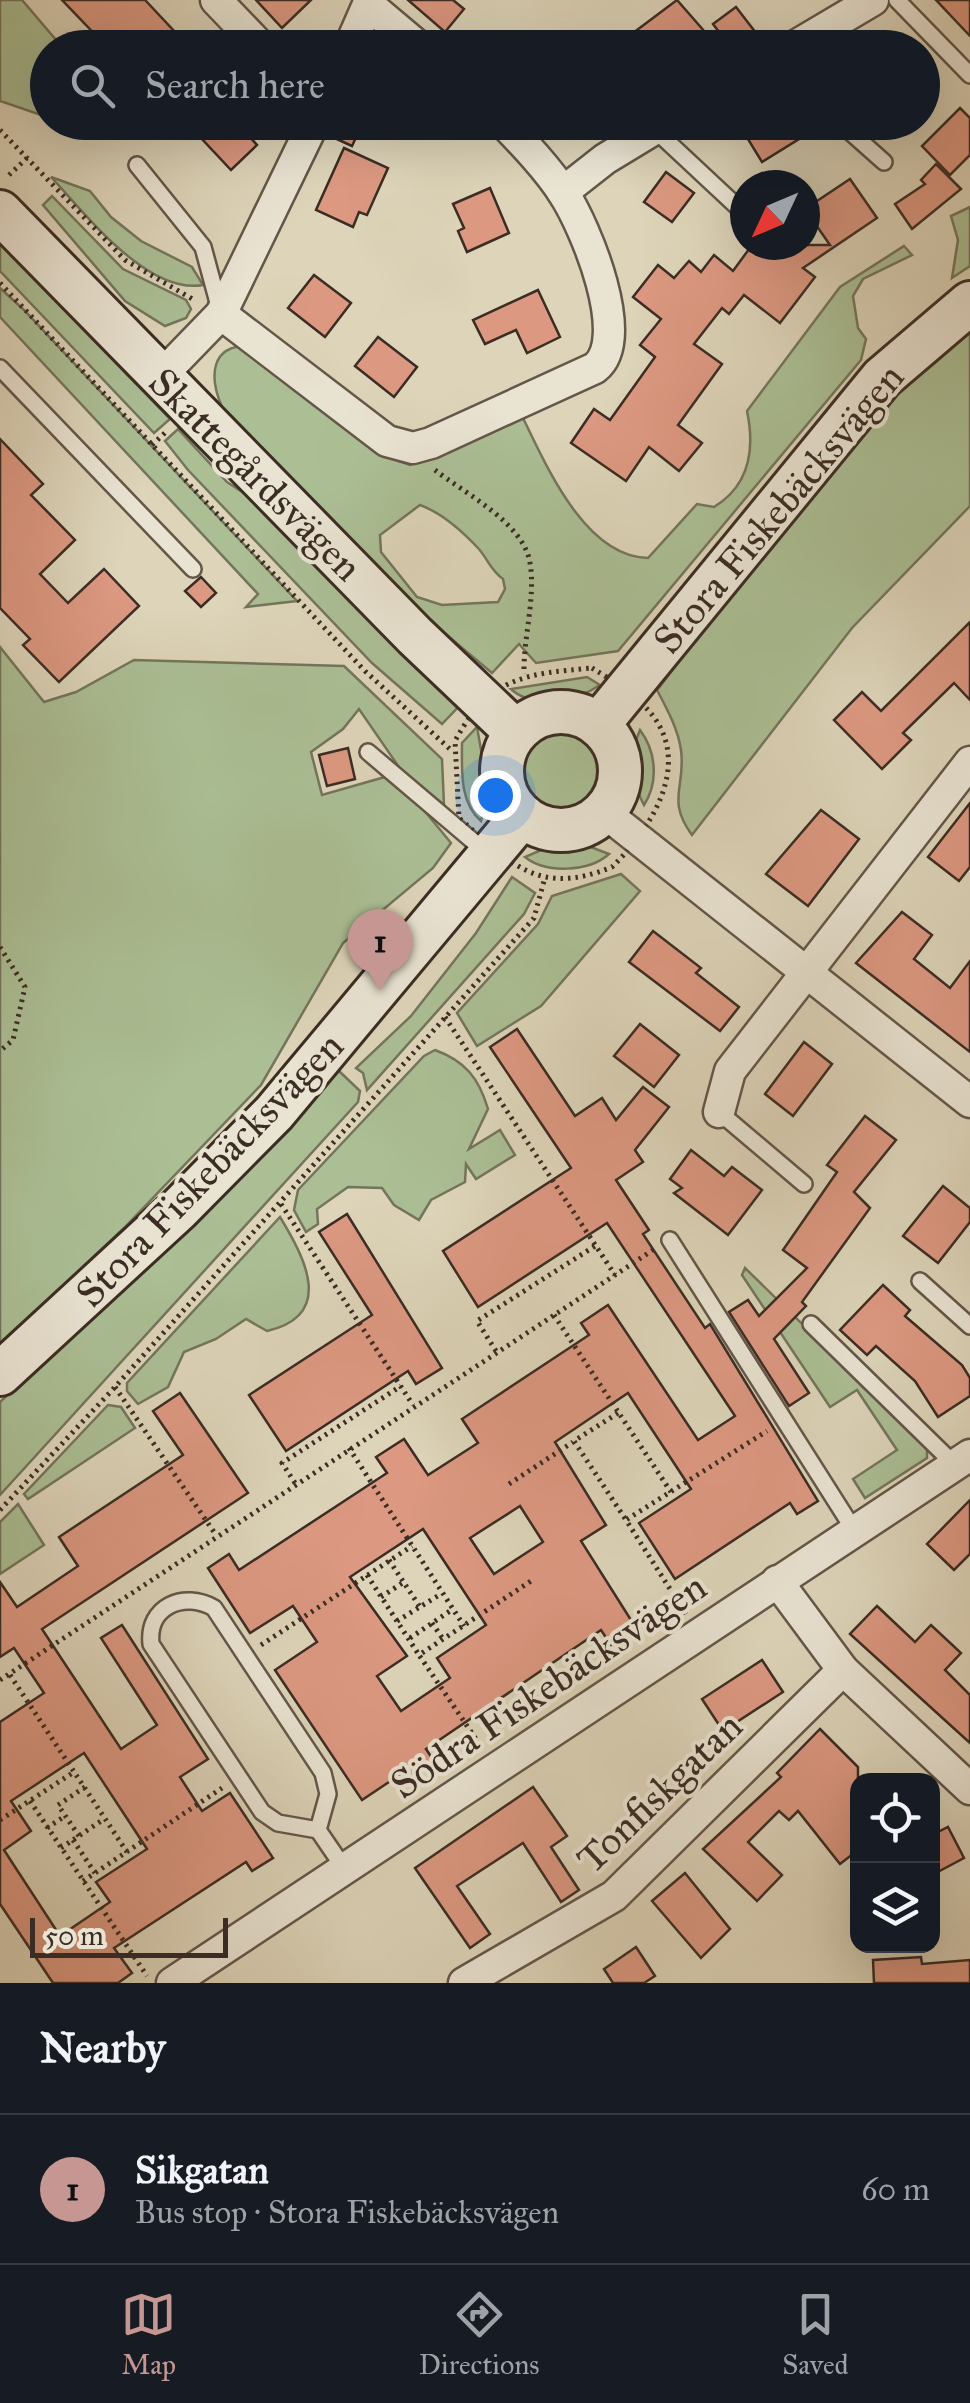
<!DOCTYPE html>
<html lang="en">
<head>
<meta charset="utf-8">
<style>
  :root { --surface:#171b24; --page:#20242c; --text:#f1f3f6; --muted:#9ea1a6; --line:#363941; --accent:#c59692 }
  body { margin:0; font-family:"IM FELL Great Primer",serif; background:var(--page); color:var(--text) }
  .controls { position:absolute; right:30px; bottom:30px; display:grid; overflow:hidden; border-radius:20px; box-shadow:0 10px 40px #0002 }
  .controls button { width:90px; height:90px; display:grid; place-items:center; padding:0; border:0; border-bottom:2px solid var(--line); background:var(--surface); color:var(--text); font:50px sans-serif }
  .compass { position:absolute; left:730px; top:170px; width:90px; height:90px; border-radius:50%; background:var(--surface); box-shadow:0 10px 40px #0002; rotate:226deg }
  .scale { position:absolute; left:30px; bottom:25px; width:198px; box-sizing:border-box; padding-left:10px; border:5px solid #3b2c24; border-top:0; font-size:28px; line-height:35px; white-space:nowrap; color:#3b2c24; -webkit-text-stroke:8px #e9e3d2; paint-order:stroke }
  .you { position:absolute; left:495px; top:795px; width:35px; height:35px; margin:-25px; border:8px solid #fff; border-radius:50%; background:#1a73e8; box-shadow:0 0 0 15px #1a73e833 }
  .badge { display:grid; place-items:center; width:65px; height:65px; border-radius:50%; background:var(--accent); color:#111; font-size:32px; font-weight:700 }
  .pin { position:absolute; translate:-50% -82px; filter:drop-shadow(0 2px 5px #0008) }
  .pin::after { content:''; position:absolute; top:52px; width:35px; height:30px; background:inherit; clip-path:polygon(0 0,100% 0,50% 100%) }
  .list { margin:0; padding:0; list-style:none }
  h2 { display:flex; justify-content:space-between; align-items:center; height:130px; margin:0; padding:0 40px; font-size:42px }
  h2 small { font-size:32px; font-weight:400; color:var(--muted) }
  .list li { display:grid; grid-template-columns:65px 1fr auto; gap:30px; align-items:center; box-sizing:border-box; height:150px; padding:0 40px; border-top:2px solid var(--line) }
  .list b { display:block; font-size:38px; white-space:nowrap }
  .list p { margin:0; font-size:32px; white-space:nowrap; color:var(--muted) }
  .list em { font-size:32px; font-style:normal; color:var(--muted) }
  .icon { flex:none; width:55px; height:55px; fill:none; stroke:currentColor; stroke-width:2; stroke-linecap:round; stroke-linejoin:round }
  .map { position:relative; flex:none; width:970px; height:1983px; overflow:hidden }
  .search { position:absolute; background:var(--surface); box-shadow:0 10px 40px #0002; left:30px; right:30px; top:30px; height:110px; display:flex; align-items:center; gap:25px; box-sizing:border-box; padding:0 35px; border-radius:55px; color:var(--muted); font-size:38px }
  .sheet { height:280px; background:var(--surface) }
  nav { display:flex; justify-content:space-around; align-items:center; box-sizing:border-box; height:140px; border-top:2px solid var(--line); background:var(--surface); font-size:28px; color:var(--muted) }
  nav a { display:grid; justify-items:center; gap:5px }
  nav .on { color:var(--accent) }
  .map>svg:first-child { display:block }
  .green { fill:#abbe94; stroke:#73755c; stroke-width:2.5; fill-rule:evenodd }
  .building { fill:#dc9881; stroke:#3b2c24; stroke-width:2.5; fill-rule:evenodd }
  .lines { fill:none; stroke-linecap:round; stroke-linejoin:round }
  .lane-casing { stroke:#645649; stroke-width:20 }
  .street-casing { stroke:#645649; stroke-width:35 }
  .secondary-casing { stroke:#3b2c24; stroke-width:48 }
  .path { stroke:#3b2c24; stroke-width:5; stroke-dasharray:2.5 5; stroke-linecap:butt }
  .lane { stroke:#e9e3d2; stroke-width:15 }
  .street { stroke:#e9e3d2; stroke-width:30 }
  .secondary { stroke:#e9e3d2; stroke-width:42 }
  .labels { text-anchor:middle; stroke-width:8; stroke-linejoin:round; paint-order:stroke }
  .street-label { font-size:40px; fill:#3b2c24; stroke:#e9e3d2 }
</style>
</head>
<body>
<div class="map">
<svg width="970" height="1983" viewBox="0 0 970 1983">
  <rect width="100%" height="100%" fill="#ddd4b9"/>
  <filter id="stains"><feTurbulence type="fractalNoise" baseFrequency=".002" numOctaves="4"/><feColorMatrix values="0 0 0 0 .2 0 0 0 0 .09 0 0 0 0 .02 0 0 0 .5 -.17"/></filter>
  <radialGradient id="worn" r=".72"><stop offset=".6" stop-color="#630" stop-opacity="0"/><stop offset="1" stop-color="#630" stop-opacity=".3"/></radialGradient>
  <g class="green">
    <path d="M0,0H22L62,47L48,48L47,117L0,101Z"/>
    <path d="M51,177L90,191L111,217L141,241L192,267L203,285C147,295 85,213 51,177Z"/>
    <path d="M52,196L123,269L186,300L191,309L186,318L165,326L125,301L43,205Z"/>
    <path d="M970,207V266L952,278L958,240L951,216Z"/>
    <path d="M0,243L170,419L154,433L0,271Z"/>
    <path d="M904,246L912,255L863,279L853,296L858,328L866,339L861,360L618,651L536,663L519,644L492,673L423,615L222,407C209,377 210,344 250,346L398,461L410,465L523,418C546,465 585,557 648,558L697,504L714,507C750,485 755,449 747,411L840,287ZM420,505C442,513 462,531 478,548C488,559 490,570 503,579L505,589L498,602L442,605L417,597L381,552L380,535Z"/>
    <path d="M0,288L24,310L297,601L246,607L258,594L0,317Z"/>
    <path d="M970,321V506L852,628L692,835C666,800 686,787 681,750C678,729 667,709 657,690C755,562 851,431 970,321Z"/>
    <path d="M178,429L227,482L301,530L463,702L442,724L372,663L188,470L165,441Z"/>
    <path d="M0,647L44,702L76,692L134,660L344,666L442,759L444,805L401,770L359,709L343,729L311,752L322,795L385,777L418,803L451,843L433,868L343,943L261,1085L124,1228L0,1345Z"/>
    <path d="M587,677L600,685C577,701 532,709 511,689Z"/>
    <path d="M477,727L488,790L481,821C459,802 462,769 462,743Z"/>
    <path d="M640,730C656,751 659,782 644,805C632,784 630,751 640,730Z"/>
    <circle cx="561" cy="770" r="40"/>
    <path d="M588,846L609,854C589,872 546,874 525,857L548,847Z"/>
    <path d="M621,874L640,891L541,1006L477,1046L457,1013L538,924L552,896Z"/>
    <path d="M512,877L535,893L524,914L367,1090L363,1073L356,1068L411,1016L476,933Z"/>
    <path d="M435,1050C465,1061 479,1078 488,1109L469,1149L500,1130L515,1155L476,1179L466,1164L465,1182L431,1200L419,1220L394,1205L382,1188L348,1187L317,1209L318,1224L306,1232L294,1210L298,1190L424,1056Z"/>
    <path d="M339,1071L360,1091L358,1102L0,1495V1402L124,1286Z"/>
    <path d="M280,1217C303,1255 337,1315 267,1331L246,1319L216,1339L184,1352L168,1387L138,1404L127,1391V1383Z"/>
    <path d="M745,1268L927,1446V1458L865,1498L853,1479L897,1450L857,1390L830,1407L742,1275Z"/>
    <path d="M108,1405L121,1407L135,1428L28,1499L24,1494Z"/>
    <path d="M18,1504L44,1545L0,1574V1522Z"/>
  </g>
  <g class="building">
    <path d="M62,0H145L190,48H108Z"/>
    <path d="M256,0H311L282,28Z"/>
    <path d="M408,0H453L464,9L445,32Z"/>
    <path d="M677,0L705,32L684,48H613Z"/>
    <path d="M936,0H970V36Z"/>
    <path d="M736,7L756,33L731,48L713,24Z"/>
    <path d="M960,108L970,118V155L950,175L922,146Z"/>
    <path d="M186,122H236L257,145L231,170Z"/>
    <path d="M332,122H363L352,146L328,135Z"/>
    <path d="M757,122H789L799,139L762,162L743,131Z"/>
    <path d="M344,148L388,168L367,215L359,212L353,227L316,210Z"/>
    <path d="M936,164L961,189L912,229L895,204L925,184L921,180Z"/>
    <path d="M666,172L694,193L672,222L644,202Z"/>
    <path d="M850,179L877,218L803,268L815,277L780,323L744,295L729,314L722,308L694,344L722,364L678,425L702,443L679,471L649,447L626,481L571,443L594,409L610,420L655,357L640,345L661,319L633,297L658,265L674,278L689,261L701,272L714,255L733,271L752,245H830L805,209Z"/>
    <path d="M490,188L509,233L467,252L458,231L464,228L453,204Z"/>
    <path d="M314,275L351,303L325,337L288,308Z"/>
    <path d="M538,290L560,337L527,353L516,330L485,344L473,320Z"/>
    <path d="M378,337L417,367L394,397L355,366Z"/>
    <path d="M0,439L43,484L31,495L75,540L40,574L68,603L104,569L139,606L59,682L23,645L30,639L0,608Z"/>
    <path d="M201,577L216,593L201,607L185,591Z"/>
    <path d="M970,622V700L954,683L903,733L911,740L882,769L834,720L862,692L881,711Z"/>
    <path d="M348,748L355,779L327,786L319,755Z"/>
    <path d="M970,803V867L959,881L928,857Z"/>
    <path d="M821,810L859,839L808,906L766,874Z"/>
    <path d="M902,912L932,935L914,959L950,988L970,961V1052L856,963Z"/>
    <path d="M653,931L701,968L696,973L739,1007L720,1031L629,962Z"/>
    <path d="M640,1024L679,1055L654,1087L614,1056Z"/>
    <path d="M517,1029L575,1116L602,1098L616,1120L643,1087L669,1107L635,1150L643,1162L616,1180L649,1230L643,1234L705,1328L710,1324L818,1501L797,1514L790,1503L675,1579L639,1523L691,1489L628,1393L555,1442L606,1525L581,1541L636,1628L611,1645L601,1630L426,1749L434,1761L408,1778L404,1772L362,1800L275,1670L317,1642L293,1606L250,1633L208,1568L229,1554L239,1570L387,1473L376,1457L404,1439L428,1475L478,1443L462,1419L589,1335L581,1323L608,1305L698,1440L735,1416L607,1223L478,1307L443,1251L571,1168L490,1047ZM520,1506L543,1542L494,1574L470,1538ZM423,1529L486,1625L437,1658L450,1678L401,1711L377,1676L407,1656L350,1577Z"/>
    <path d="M804,1042L832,1064L793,1116L765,1094Z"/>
    <path d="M865,1116L896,1140L854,1192L870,1208L802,1302L806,1306L774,1339L809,1393L789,1406L729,1312L748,1300L759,1316L807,1268L783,1250L837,1172L827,1165Z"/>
    <path d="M691,1150L724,1176L732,1167L762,1190L728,1235L674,1193L682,1188L670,1179Z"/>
    <path d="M943,1186L970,1208V1222L938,1263L903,1236Z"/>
    <path d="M347,1214L442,1368L416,1384L408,1371L286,1451L249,1395L372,1315L319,1232Z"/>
    <path d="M883,1285L910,1310L905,1316L962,1365L970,1378V1396L938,1417L915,1381L876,1346L867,1355L840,1330Z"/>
    <path d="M180,1393L248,1493L42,1629L121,1749L157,1725L101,1638L122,1625L208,1759L180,1777L202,1811L230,1793L273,1858L252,1871L246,1862L114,1948L132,1973L118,1983H53L0,1904V1722L44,1693L14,1648L0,1657V1582L17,1607L78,1566L59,1537L183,1455L153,1411ZM84,1753L147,1849L96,1882L110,1902L60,1936L4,1850L31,1831L11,1801Z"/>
    <path d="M970,1500V1554L954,1570L927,1544Z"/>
    <path d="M877,1606L915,1642L931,1625L961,1653L945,1670L970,1695V1743L850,1634Z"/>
    <path d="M762,1660L783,1692L723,1731L702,1699Z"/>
    <path d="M820,1729L858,1767V1850L840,1864L798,1811L789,1820L779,1811L748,1842L782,1875L757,1901L703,1849L781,1777L777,1773Z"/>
    <path d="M533,1787L567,1836L551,1847L579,1890L561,1902L523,1843L457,1886L490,1934L470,1948L415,1868Z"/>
    <path d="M948,1827L964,1858L932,1875V1835Z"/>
    <path d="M685,1873L730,1929L701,1958L652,1901Z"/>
    <path d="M636,1947L655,1976L644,1983H613L604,1969Z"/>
    <path d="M921,1957L922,1964L970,1960V1983H874L873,1960Z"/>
  </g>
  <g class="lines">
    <g class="lane-casing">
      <g id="lane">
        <path d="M897,0L970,75"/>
        <path d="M839,122L884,162"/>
        <path d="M654,129L745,214"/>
        <path d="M137,165L203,247L220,310"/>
        <path d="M0,368L193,569"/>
        <path d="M368,752L487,853"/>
        <path d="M719,1112L804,1184"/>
        <path d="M670,1240L854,1530"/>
        <path d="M920,1281L970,1326"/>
        <path d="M811,1324L955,1465"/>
        <path d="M318,1830L278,1823L262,1812L151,1644C147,1606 184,1591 214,1608L323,1773L328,1794L318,1830L344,1868"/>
      </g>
    </g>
    <g class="street-casing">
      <g id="street">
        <path d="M216,0L262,48"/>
        <path d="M369,5L420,48"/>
        <path d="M349,48L370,0"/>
        <path d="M792,48L873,0"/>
        <path d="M563,192L605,159L666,122"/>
        <path d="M221,314L387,441L413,448L431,443L595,368C632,339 586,228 564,194C548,169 524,144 503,122"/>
        <path d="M160,377L221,314L314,122"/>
        <path d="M604,812L970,1102"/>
        <path d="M719,1112L730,1071L970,762"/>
        <path d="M777,1581L843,1670L970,1789"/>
        <path d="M172,1983L970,1455"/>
        <path d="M464,1983L614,1896L843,1670"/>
      </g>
    </g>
    <g class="secondary-casing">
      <g id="secondary">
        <path d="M0,212L415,636L516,732"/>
        <circle cx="561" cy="771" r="59"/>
        <path d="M598,725L882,378L970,303"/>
        <path d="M0,1374L179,1209L274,1113L522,816"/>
      </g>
    </g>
    <g class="path">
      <path d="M0,130L125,260L196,301"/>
      <path d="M9,175L27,158"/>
      <path d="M0,283L365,671L452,751"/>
      <path d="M152,445L168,430"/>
      <path d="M435,470C464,493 524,523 530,563C536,597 523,639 524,674"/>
      <path d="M592,668C613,681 638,696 653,716C692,767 649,831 612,867C538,897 512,864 459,818L455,741C490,676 526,674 592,668Z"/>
      <path d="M0,947L25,987L13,1040L0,1051"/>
      <path d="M445,1017L615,1275"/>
      <path d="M281,1204L413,1405"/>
      <path d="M554,1315L671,1492"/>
      <path d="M496,1351L477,1321L595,1246"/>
      <path d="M115,1387L216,1535"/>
      <path d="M618,1413L574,1441L626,1520"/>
      <path d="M349,1448L464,1626"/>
      <path d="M295,1483L282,1463L401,1386"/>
      <path d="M509,1484L573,1442"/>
      <path d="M0,1510L115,1387L534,918L545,877"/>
      <path d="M389,1560L420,1607"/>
      <path d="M367,1575L419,1655"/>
      <path d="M381,1597L404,1582"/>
      <path d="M686,1614L626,1520L767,1431"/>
      <path d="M397,1621L441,1594"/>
      <path d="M432,1623L443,1639"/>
      <path d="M410,1638L453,1609"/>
      <path d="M261,1645L412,1546"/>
      <path d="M10,1675L127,1852"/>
      <path d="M0,1680L653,1250"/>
      <path d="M480,1745L419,1655L534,1579"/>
      <path d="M30,1801L147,1976"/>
      <path d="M0,1820L74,1772"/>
      <path d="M47,1828L65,1816"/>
      <path d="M79,1836L58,1805L85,1787"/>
      <path d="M73,1840L95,1873"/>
      <path d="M61,1848L104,1819"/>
      <path d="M83,1881L222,1788"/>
    </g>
    <use href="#lane" class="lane"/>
    <use href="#street" class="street"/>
    <use href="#secondary" class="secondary"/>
  </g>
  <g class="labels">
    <g class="street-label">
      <text transform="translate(256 474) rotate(45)" y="14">Skattegårdsvägen</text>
      <text transform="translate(778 508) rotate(-50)" y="14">Stora Fiskebäcksvägen</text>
      <text transform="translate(209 1169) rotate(-46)" y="14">Stora Fiskebäcksvägen</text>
      <text transform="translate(548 1685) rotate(-34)" y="14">Södra Fiskebäcksvägen</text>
      <text transform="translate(659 1792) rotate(-44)" y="14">Tonfiskgatan</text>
    </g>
  </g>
  <rect width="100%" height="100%" filter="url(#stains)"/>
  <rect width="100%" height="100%" fill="url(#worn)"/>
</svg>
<div class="controls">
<button><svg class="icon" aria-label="locate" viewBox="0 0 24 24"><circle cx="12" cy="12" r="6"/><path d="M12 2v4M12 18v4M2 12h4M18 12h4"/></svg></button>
<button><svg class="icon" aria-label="layers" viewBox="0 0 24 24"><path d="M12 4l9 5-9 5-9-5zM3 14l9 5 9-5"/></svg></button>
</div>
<svg class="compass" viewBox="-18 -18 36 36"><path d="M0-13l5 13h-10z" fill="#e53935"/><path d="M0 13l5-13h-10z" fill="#9ea1a6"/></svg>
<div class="scale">50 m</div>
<div class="you"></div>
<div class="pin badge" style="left:380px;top:991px">1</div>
<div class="search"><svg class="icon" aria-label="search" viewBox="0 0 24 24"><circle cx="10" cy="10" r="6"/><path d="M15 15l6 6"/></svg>Search here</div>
</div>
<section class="sheet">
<h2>Nearby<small></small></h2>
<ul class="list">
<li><span class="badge">1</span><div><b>Sikgatan</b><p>Bus stop · Stora Fiskebäcksvägen</p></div><em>60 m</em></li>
</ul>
</section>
<nav>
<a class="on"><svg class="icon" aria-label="map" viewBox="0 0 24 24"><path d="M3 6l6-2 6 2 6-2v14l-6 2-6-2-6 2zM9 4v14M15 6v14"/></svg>Map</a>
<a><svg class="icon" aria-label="directions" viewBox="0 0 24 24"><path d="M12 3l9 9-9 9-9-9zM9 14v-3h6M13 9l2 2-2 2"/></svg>Directions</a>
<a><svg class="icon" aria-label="saved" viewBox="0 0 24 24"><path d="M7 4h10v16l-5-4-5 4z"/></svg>Saved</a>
</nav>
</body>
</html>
